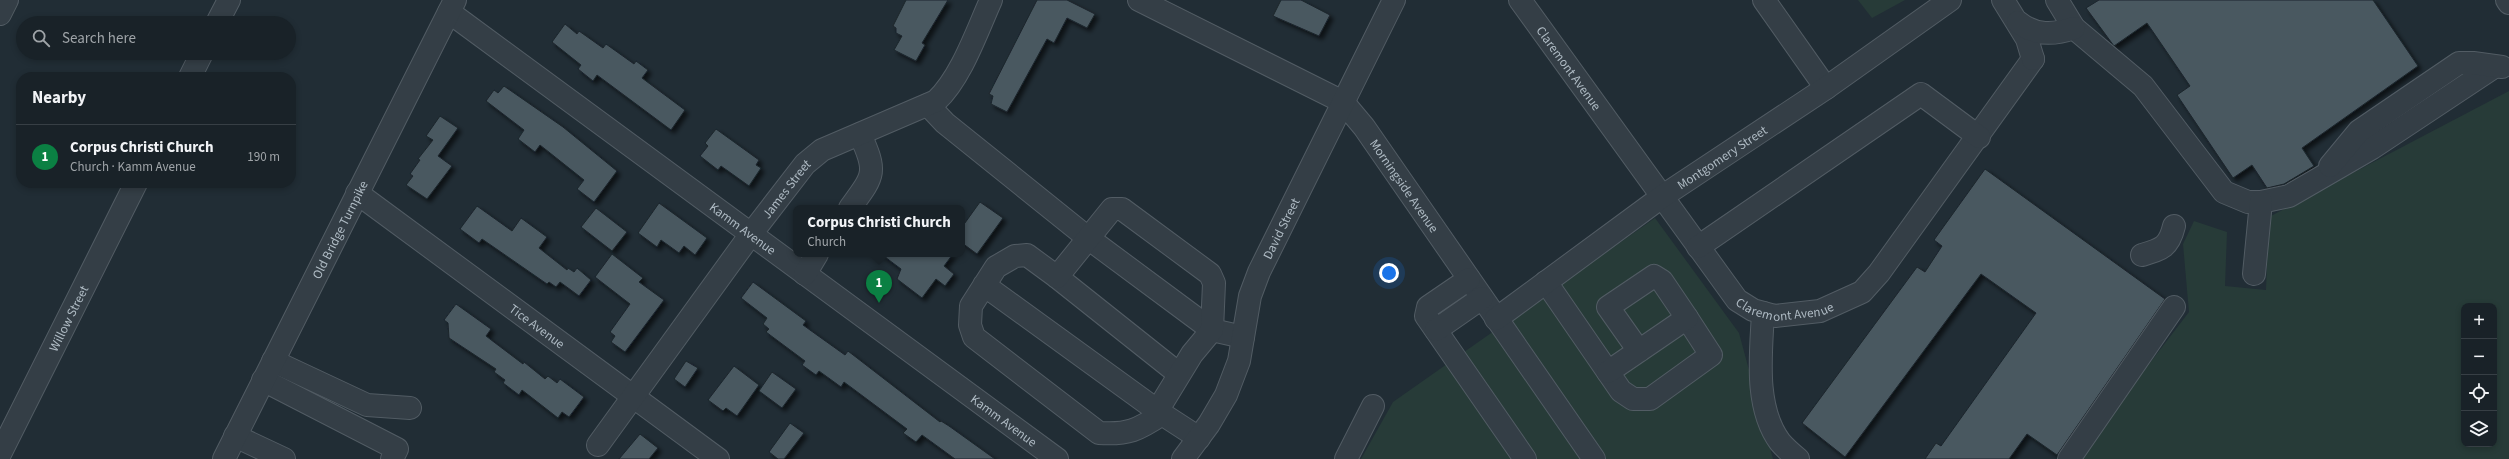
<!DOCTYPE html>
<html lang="en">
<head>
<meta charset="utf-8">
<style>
  :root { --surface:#192228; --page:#262f34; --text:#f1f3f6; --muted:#9fa4a8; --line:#373f45; --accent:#0b8043 }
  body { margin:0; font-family:"Source Sans 3",sans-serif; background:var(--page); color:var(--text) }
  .controls { position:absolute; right:12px; bottom:12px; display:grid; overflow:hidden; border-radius:8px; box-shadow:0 2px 6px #0003 }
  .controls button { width:36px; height:36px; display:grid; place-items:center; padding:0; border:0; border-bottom:1px solid var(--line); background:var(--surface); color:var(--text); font:20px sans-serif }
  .you { position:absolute; left:1389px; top:273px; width:14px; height:14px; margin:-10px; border:3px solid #fff; border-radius:50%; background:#1a73e8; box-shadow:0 0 0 6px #1a73e833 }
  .badge { display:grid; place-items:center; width:26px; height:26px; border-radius:50%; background:var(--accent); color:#fff; font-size:13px; font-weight:700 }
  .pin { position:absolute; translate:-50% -33px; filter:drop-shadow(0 1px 2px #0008) }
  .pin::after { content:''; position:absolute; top:21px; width:14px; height:12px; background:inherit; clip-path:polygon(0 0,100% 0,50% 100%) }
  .popup { position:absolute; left:793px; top:205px; width:172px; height:52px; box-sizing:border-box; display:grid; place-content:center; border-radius:8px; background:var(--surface); filter:drop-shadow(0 1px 3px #0005); font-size:13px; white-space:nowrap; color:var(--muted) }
  .popup b { font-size:15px; color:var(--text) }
  .popup::after { content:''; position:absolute; left:50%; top:100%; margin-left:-8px; border:8px solid transparent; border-top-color:var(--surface) }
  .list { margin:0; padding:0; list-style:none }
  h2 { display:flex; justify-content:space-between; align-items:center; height:52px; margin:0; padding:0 16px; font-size:17px }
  h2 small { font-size:13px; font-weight:400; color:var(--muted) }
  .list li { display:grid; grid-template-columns:26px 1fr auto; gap:12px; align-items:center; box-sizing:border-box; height:64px; padding:0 16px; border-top:1px solid var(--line) }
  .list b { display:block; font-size:15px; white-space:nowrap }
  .list p { margin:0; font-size:13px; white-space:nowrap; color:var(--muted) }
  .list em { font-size:13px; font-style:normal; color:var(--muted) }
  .icon { flex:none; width:22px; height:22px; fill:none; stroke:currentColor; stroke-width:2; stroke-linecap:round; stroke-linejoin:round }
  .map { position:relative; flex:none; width:2509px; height:459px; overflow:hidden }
  .search { position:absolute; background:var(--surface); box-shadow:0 2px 6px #0003; left:16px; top:16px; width:280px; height:44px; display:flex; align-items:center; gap:10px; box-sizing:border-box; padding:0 14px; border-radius:22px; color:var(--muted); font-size:15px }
  .panel { position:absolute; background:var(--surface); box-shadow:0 2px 6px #0003; left:16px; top:72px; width:280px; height:116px; border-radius:16px }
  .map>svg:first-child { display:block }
  .green { fill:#273b38; fill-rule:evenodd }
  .building { fill:#495861; stroke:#1c252c; filter:url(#shadow) }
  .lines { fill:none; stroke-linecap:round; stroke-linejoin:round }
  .minor-casing { stroke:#525c64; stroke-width:24 }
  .minor { stroke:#343e46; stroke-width:22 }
  .labels { text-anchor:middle; stroke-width:3; stroke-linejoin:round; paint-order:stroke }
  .street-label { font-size:13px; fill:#aebac3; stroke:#1a232a }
</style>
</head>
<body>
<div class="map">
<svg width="2509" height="459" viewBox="0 0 2509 459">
  <defs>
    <filter id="shadow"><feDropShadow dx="3.5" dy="3.5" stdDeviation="2" flood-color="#0009"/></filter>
  </defs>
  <rect width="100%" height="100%" fill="#212d35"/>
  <g class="green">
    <path d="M1858,0H1905L1872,18Z"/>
    <path d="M2509,91V459H2076L2189,312L2183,244L2194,221L2227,232L2225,286L2266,290L2269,217ZM2464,306H2494V444H2464Z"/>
    <path d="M1655,218L1739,333L1773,459H1361L1393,402Z"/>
  </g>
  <g class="building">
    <path d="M906,0H948L922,43L925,45L916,61L894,50L902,36L896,33V28L893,26Z"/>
    <path d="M1037,0H1067L1095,14L1087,28L1067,18L1054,43L1047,39L1007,112L991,104L993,96L989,94Z"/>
    <path d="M1281,0H1301L1330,15L1319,36L1273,16Z"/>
    <path d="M2099,0H2373L2418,66L2302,148L2314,166L2284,184L2267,188L2252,165L2233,178L2177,95L2190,86L2147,23L2114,46L2086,8Z"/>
    <path d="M565,24L577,34L579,31L603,48L606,44L634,64L636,61L648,70L642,78L685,110L671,130L597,75L593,81L578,69L581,65L552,42Z"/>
    <path d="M504,86L563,127L617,171L594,202L577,189L584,180L540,145L535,152L518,139L524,130L486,101L494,90L498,93Z"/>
    <path d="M440,116L458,128L438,156L452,166L427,199L406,185L413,176L410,174L420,160L418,159L433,140L426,136Z"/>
    <path d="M716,129L759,160L756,165L761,168L749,186L721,166L718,170L700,156L708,146L705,143Z"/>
    <path d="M1985,169L2165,299L2057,455L2027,434L2009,459H1925L1936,443L1941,446L2036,313L1981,274L1845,457L1802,423L1917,267L1925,272L1942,246L1934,240Z"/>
    <path d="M980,202L1003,218L977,254L962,243V227Z"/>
    <path d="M659,203L707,238L695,255L684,246L679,253L661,240L657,247L638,233Z"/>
    <path d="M477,206L512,231L521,218L547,237L539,248L567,270L568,268L574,272L577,268L591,280L579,296L560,282L556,287L549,282L547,284L482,239L479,243L460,229Z"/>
    <path d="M596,208L627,232L612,251L581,227Z"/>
    <path d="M612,254L643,278L639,282L664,300L625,352L611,342L615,336L610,332L630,304L595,277Z"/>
    <path d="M881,254H953L944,266L954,274L945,286L936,279L922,298L897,279L901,269Z"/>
    <path d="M753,282L806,321L803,325L845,355L848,351L940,422L941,421L949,426L995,459H955L922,435L916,442L903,433L907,429L844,382L841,387L819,371L816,375L802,365L805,361L766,332L769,329L763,324L767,318L741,298Z"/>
    <path d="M456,304L491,329L486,336L523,364L524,362L545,379L548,376L557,383L560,379L584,397L569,417L562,412L558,418L522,390L519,395L503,383L505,380L494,372L496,369L449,338L448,323L444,320Z"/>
    <path d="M686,361L698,368L685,387L674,379Z"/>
    <path d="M734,366L759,385L737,416L726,408L723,411L708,400Z"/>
    <path d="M772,372L796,389L782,408L759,391Z"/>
    <path d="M790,423L804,433L784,459H778L769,452Z"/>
    <path d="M640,434L658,448L649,459H619Z"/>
  </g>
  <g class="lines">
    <g class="minor-casing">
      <g id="minor">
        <path id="s1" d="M1139,0L1343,102L1364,127L1594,459"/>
        <path id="s2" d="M1520,0L1737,300L1753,310L1775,316L1820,311L1862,292L1879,273L2033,59"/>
        <path d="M1764,0L1826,88"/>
        <path d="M2003,0L2027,39L2033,59"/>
        <path d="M2057,0L2074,28L2143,86L2224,192L2248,202H2261L2289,196L2372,148L2494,67"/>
        <path d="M2507,0L2509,3"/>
        <path id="s3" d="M449,12L1057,459"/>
        <path d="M0,14L7,0"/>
        <path d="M2018,22C2035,36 2054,35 2074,28"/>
        <path d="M217,23L229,0"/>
        <path d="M190,77L202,53"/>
        <path d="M928,105L945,123L1088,238L1212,330L1243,337"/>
        <path d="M2330,166L2359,131L2459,63H2473L2502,67"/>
        <path id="s4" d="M357,193L718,459"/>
        <path d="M850,208C875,174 877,173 860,134"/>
        <path d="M1698,247L1921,94L1979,137"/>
        <path d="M2142,255C2162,249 2169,247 2174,226"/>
        <path d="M805,274L817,254"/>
        <path d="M2254,274L2261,202"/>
        <path d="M1057,277L1179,374"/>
        <path d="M1469,279L1428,307L1426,316L1525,459"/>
        <path d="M1546,282L1621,391L1633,399H1650L1711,355L1687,318"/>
        <path d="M984,285L1162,414C1138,430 1128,435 1099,433L974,337L970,325L971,306L996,267L1015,256L1027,255L1057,277L1112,209H1122L1210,274L1214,283L1212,330L1192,354L1159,408L1162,414L1199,438"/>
        <path d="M1763,313C1761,353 1754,407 1780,442C1785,448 1792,454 1798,459"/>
        <path id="s5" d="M1496,319L1663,196L1826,88L1950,0"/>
        <path d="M1436,330L1482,298"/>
        <path d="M273,361L367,405L410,408"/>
        <path d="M1608,372L1687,318L1662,281L1654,276L1608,307L1639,351"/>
        <path d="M263,380L397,449L392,459"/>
        <path d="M235,436L284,459"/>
        <path id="s6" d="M598,445L751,234L805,164L822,150L936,101C961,78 977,31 991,0"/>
        <path id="s7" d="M0,454L136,183"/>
        <path id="s8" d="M224,459L455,0"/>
        <path id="s9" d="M1183,459L1209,424L1226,395L1239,361L1250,296L1259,272L1394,0"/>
        <path d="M1346,459L1373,406"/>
        <path d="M2069,459L2174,307"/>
      </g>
    </g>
    <use href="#minor" class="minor"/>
  </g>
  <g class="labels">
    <g class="street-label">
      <text dy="5" stroke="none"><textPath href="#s2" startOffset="84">Claremont Avenue</textPath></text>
      <text dy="5" stroke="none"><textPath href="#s5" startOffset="278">Montgomery Street</textPath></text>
      <text dy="5" stroke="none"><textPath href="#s1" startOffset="332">Morningside Avenue</textPath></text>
      <text dy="5" stroke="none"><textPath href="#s6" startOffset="318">James Street</textPath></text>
      <text dy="5" stroke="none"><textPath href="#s3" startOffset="365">Kamm Avenue</textPath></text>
      <text dy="5" stroke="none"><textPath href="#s9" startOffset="254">David Street</textPath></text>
      <text dy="5" stroke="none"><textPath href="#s8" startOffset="257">Old Bridge Turnpike</textPath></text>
      <text dy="5" stroke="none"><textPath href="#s2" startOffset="421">Claremont Avenue</textPath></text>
      <text dy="5" stroke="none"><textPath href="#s7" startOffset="152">Willow Street</textPath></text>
      <text dy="5" stroke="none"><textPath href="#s4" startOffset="224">Tice Avenue</textPath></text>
      <text dy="5" stroke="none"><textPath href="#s3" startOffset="689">Kamm Avenue</textPath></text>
    </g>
  </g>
</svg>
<div class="controls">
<button>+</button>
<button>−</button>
<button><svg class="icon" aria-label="locate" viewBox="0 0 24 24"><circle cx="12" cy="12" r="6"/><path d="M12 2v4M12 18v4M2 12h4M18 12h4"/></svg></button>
<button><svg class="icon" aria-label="layers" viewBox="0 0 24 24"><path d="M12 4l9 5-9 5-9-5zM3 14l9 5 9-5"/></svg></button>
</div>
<div class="you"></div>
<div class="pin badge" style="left:879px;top:303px">1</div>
<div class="popup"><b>Corpus Christi Church</b>Church</div>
<div class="search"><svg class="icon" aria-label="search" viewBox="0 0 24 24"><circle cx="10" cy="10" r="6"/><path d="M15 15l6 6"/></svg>Search here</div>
<section class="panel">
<h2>Nearby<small></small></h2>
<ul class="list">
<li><span class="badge">1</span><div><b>Corpus Christi Church</b><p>Church · Kamm Avenue</p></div><em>190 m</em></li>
</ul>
</section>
</div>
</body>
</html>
